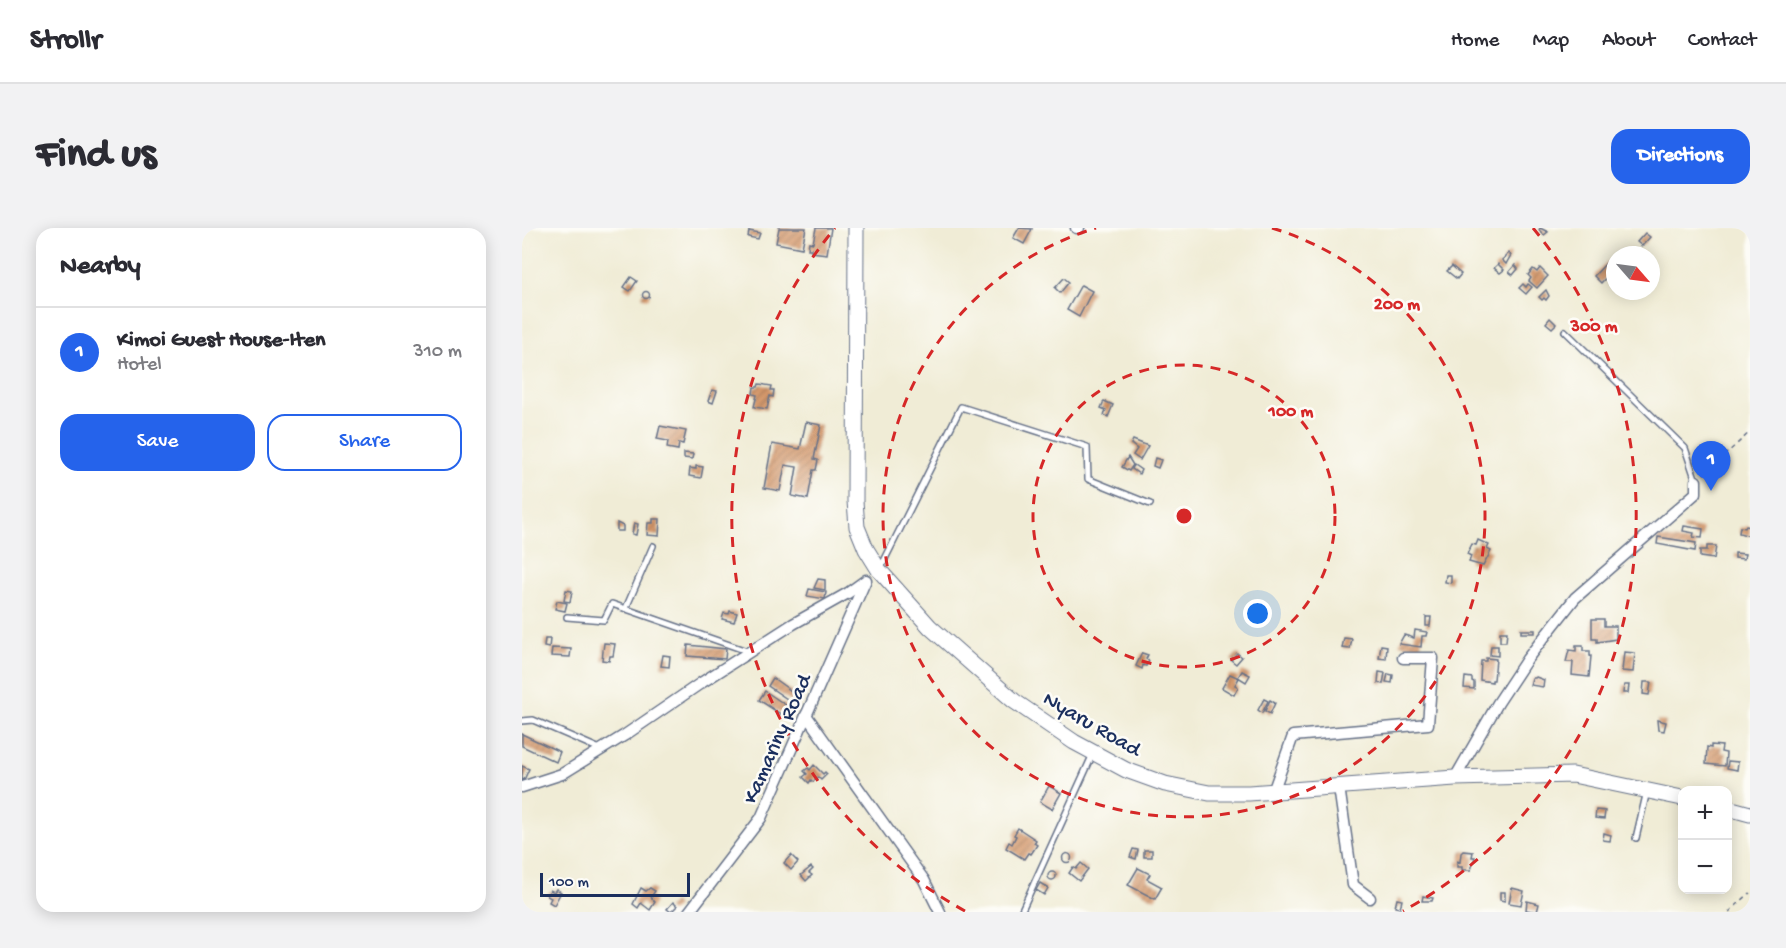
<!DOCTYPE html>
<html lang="en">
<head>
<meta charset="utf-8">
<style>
  :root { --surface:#fff; --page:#f2f2f3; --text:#2b2b33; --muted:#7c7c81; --line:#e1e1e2; --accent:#2563eb }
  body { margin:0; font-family:"Gochi Hand",sans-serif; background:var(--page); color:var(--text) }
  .controls { position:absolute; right:18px; bottom:18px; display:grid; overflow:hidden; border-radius:12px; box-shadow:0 3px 15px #0003 }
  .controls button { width:54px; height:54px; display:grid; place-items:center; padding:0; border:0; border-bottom:2px solid var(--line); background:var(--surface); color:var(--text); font:30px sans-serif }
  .compass { position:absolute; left:1084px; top:18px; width:54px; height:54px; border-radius:50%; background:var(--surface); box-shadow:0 3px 15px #0003; rotate:118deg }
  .scale { position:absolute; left:18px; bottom:15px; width:150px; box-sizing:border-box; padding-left:6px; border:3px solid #1b2f5e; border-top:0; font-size:16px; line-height:21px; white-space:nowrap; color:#1b2f5e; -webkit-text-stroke:4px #fdfcf7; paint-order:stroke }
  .you { position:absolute; left:736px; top:386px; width:21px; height:21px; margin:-15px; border:4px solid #fff; border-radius:50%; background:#1a73e8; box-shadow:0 0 0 9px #1a73e833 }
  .badge { display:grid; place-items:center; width:39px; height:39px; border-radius:50%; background:var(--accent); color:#fff; font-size:20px; font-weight:700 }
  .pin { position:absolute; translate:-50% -50px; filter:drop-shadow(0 2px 3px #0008) }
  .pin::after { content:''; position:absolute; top:32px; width:21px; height:18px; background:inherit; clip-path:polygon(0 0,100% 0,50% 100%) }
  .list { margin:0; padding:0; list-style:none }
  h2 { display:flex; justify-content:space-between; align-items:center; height:78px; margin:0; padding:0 24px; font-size:26px }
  h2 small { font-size:20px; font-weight:400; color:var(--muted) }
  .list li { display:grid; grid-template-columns:39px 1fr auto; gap:18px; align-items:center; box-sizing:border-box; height:90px; padding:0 24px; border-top:2px solid var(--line) }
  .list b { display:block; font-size:22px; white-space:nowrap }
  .list p { margin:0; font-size:20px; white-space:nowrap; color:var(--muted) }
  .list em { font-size:20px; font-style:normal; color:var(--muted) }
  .actions { display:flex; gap:12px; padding:18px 24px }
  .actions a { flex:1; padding:14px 0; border:2px solid var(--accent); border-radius:18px; text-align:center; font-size:21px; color:var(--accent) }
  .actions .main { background:var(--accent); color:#fff }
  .map { position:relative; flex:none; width:1228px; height:684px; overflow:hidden; border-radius:18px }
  header { display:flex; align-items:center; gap:36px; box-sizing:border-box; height:84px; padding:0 30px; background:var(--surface); border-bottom:2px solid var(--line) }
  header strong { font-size:28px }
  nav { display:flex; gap:33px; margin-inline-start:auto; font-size:21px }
  .intro { display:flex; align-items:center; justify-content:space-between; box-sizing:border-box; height:144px; padding:0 36px }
  h1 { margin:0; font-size:42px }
  .button { padding:15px 27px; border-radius:18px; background:var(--accent); color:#fff; font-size:21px; font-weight:700 }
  main { display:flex; gap:36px; padding:0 36px }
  aside { flex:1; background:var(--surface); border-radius:18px; box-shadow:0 3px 15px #0003 }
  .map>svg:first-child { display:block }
  .building { fill:url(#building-hatch) }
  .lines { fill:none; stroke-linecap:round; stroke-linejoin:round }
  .service-casing { stroke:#667188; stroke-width:8 }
  .minor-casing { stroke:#667188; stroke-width:13 }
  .secondary-casing { stroke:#667188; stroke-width:17 }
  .path { stroke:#667188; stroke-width:1.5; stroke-dasharray:4.5 4.5; stroke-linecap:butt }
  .service { stroke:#fff; stroke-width:5 }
  .minor { stroke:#fff; stroke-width:10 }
  .secondary { stroke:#fff; stroke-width:15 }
  .ring { fill:none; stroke:#d62828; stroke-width:3; stroke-dasharray:10 8 }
  .labels { text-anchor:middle; stroke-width:5; stroke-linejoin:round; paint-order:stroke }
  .street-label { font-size:22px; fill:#1b2f5e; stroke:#fdfcf7 }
  .centre { fill:#d62828; stroke:#fdfcf7; stroke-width:3 }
  .ring-label { font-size:18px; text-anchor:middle; font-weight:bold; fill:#d62828; stroke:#fdfcf7; stroke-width:5; stroke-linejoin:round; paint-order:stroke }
</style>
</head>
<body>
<header>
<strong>Strollr</strong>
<nav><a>Home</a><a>Map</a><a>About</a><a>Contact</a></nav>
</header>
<div class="intro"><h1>Find us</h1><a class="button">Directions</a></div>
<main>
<aside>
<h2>Nearby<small></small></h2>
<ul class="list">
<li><span class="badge">1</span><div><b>Kimoi Guest House-Iten</b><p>Hotel</p></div><em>310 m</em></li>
</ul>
<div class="actions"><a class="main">Save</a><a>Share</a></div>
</aside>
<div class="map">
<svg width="1228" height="684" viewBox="0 0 1228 684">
  <defs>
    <pattern id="building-hatch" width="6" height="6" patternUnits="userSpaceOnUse" patternTransform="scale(1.5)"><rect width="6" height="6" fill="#d39669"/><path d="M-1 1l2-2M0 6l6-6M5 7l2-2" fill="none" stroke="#aa7b5a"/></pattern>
  </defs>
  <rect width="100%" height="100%" fill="#fdfcf7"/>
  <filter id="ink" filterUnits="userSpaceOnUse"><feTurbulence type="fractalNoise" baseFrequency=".0167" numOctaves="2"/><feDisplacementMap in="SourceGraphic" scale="12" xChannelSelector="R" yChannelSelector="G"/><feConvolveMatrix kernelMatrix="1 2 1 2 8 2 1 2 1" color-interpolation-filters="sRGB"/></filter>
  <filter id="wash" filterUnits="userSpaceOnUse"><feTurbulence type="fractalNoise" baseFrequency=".008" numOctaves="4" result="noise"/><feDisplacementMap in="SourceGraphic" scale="24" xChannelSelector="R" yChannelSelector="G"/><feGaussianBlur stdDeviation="1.35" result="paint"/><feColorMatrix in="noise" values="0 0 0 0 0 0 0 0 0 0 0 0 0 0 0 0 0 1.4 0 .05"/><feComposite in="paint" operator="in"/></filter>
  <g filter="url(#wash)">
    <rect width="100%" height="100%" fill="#f0ecd6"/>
    <g id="blocks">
      <g class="building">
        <path d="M257,0H284L280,20L254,15Z"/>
        <path d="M294,0H309L305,26L289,24L290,21H286L287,14L291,15Z"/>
        <path d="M497,0L510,1L502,16L491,10Z"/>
        <path d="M1018,0L1026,4L1022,7L1017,2Z"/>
        <path d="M227,3L238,5L236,11L226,9Z"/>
        <path d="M1123,5L1128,9L1120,18L1115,14Z"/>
        <path d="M987,25L989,27L984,36L980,32Z"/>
        <path d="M1086,33L1093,40L1079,55L1072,48Z"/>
        <path d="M976,36L982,42L978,45L972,40Z"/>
        <path d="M993,37L996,41L991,47L987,44Z"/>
        <path d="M930,38L939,46L935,51L925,43Z"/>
        <path d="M1018,40L1026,48L1015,60L1007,53L1009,50L1006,47L1011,41L1015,44Z"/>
        <path d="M109,49L115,53L108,63L102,59Z"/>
        <path d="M542,50L547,54L538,65L533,60Z"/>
        <path d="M1001,56L1004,59L1006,56L1010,59L1004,66L997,60Z"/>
        <path d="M559,57L570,63L557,89L545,82Z"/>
        <path d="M1024,62L1027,68L1024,72L1022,70L1020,72L1017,69Z"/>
        <circle cx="124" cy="67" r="3.5"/>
        <path d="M1028,90L1034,96L1030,100L1024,95Z"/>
        <path d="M237,156L250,158L249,162H252L251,169L248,168L245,181L232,179L235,167L231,166L232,159H236Z"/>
        <path d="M190,162L195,163L191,175L186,173Z"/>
        <path d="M582,173L591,177L586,189L582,187L584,182L579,180Z"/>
        <path d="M284,194L299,197L292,231L296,232L294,242H291L286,271L270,268L275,239L263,237L258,263L242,260L250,216L278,221Z"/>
        <path d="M138,198L164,203L161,216L157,215L156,222L145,220L146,213L135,211Z"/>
        <path d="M611,212L626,218L618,232L611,227L615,221L609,216Z"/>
        <path d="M162,225L171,226L170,231L162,230Z"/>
        <path d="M606,229L611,237L607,243L600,239Z"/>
        <path d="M633,230L639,232L636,240L631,238Z"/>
        <path d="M612,237L619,242L617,246L610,241Z"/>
        <path d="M174,238L181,239L179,250L167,248L168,240L174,241Z"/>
        <path d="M131,291H138L137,308L125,307L126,295H131Z"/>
        <path d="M95,295L101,298V303H95Z"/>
        <path d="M112,295L116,296L114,307L110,306Z"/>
        <path d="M1162,298L1181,301L1180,310L1171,309L1172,305L1161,303Z"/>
        <path d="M1224,298L1228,299V308L1217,305L1218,299L1223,300Z"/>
        <path d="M1136,309L1174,315L1173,323L1135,316Z"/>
        <path d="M956,312L967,317L965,321L969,323L961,338L947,334L949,328L945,326L950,316L954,317Z"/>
        <path d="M1185,318H1194L1192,331L1178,329V322H1185Z"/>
        <path d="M1213,325L1223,326L1222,331L1213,330Z"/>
        <path d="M924,347H929V355L923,354Z"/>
        <path d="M296,351L303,352V362L292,360Z"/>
        <path d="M287,361L304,364L303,371L285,368Z"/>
        <path d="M44,362L50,363L48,374L42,373Z"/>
        <path d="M35,373L45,375L43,383L33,381Z"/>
        <path d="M208,383L215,385L212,394L200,391L202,385L207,386Z"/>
        <path d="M904,389H909L908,398H904Z"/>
        <path d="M1070,391H1082V398H1094V411L1075,414V411H1070Z"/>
        <path d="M893,402L905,404L904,408H900L899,419L877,416L882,407L892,410Z"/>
        <rect x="999" y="402" width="14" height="3"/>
        <path d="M978,404H985L984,414H978Z"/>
        <path d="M822,410L830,411L828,421L820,420Z"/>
        <path d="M23,411H28L27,420L22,419Z"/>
        <path d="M82,415L93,416L91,428H88L87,433L80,432Z"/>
        <path d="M166,417L204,421L203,431L165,428Z"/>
        <path d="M859,417L865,418L864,431L857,430Z"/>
        <path d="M969,418H976V428L968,427Z"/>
        <path d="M1054,418H1061V423H1068V428H1069L1067,449L1050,447L1051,434H1044L1047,422L1054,423Z"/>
        <path d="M30,420L49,421L48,429L29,428Z"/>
        <path d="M1102,424L1113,425L1111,444L1100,443Z"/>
        <path d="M620,425L626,427L624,431L627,433L624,438L621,437L620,441L614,438Z"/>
        <path d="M715,425L720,429L714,436L709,432Z"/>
        <path d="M141,427L148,428L147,439L139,438Z"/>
        <path d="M964,430L974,431L972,452H970V454L958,452L959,433H964Z"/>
        <path d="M720,443L728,447L724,454L716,449Z"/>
        <path d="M857,444L863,445L861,456L856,455Z"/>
        <path d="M708,446L717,450L713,457L716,459L712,467L700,460Z"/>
        <path d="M866,446L871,447L870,455L864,454Z"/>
        <path d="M943,449L950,450V453L952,454V461L942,460Z"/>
        <path d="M1014,449L1022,452L1021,459L1008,457L1010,450H1013Z"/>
        <path d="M251,450L276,468L271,475L246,458Z"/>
        <path d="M1122,454H1129L1127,467L1121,466Z"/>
        <path d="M1102,457H1107L1106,465H1101Z"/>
        <path d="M243,463L268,480L263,489L237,472Z"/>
        <path d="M742,471L746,473L740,485L736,482Z"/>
        <path d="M748,472L753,475L748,486L743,483Z"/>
        <path d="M1135,492L1144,494L1142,503L1136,502Z"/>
        <path d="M0,506L38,524L34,534L0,518Z"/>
        <path d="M1189,517L1200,518L1199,524L1204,525L1203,538L1184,536L1185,519L1189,520Z"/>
        <path d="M1206,533L1216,534L1215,542L1205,540Z"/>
        <path d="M292,537L301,546L303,544L305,546L299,552L296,549L291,554L289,552L287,555L281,549L285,546L282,543L286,540L288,542Z"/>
        <path d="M0,538L7,541L2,552L0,551Z"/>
        <path d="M527,558L539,565L530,581L518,574Z"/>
        <path d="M1074,582L1083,583L1082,591L1073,590Z"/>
        <path d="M496,600L514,612L512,615L515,617L509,626L506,625L502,631L484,620L487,614L490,616L494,608L492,607Z"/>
        <path d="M1082,605L1089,607L1088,613L1081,612Z"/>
        <path d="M611,621L616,622L614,631L608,629Z"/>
        <rect x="622" y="622" width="8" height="7"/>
        <path d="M941,623L951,624L950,629H953L949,642H940V639H935V633L938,634L939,625Z"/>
        <circle cx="545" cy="630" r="4.5"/>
        <path d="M269,627L276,634L269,642L262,635Z"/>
        <path d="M559,635L566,641L557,653L547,645L551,639L554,641Z"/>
        <path d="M289,639L291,641L287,645L290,647L284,653L279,647Z"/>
        <path d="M616,640L628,646L625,651L640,659L633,671L606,657Z"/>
        <circle cx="530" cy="648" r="4"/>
        <path d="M518,655L526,660L522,667L514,662Z"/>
        <path d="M119,660L124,663L128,660L133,663L129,669L133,674L128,682L119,675L116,680L111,676Z"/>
        <path d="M990,660L1002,663L999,677L987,675Z"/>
        <path d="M34,661L39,664L32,677L27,674L29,670L25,668L28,662L32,664Z"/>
        <path d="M978,664H983V673L978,672Z"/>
        <path d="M901,668L911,670L910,673H900Z"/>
        <path d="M875,671L880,672L878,680L873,679Z"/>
        <path d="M1005,673L1017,676L1015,684L1004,682Z"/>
        <path d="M151,674L155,678L149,684L145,681Z"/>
      </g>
    </g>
  </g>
  <g filter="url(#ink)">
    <use href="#blocks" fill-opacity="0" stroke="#667188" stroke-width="1.5"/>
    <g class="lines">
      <g class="service-casing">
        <g id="service">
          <path d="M1043,103L1163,220L1174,253"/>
          <path d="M358,341L439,179L565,219L566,251L628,276"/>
          <path d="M104,380L131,318"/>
          <path d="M45,389L82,392L90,376L225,423"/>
          <path d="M0,493L11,492L78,521"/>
          <path d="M1114,610L1125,563"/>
          <path d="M499,684L571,526"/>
        </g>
      </g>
      <g class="minor-casing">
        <g id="minor">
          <path d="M554,0H557"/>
          <path d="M284,487L402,652L418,684"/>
          <path d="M933,550L976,475L1005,431L1053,370L1174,265V253"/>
          <path d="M0,559L40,546L103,507L179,455L271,396L326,365L344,352"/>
          <path d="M817,559L831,657L848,670"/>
          <path d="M751,564L771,508L906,496L911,430H881"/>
          <path d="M167,684L239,590L343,354"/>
        </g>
      </g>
      <g class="secondary-casing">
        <g id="secondary">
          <path d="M334,0L333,273L335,299L344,321L357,342L408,399L492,473L552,514L604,542L643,556L687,565H727L933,550L1051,547L1160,570"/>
          <path d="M1206,580L1228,586"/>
        </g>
      </g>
      <g class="path">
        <path d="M1182,246L1228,204"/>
        <path d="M1207,684L1228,665"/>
      </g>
      <use href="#service" class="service"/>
      <use href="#minor" class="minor"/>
      <use href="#secondary" class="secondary"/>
    </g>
  </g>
  <g class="ring">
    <circle cx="662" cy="288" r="151"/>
    <path d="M750 0A301 301 0 1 1 574 0"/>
    <path d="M443 683A452 452 0 0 1 313 0M1011 0A452 452 0 0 1 881 683"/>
  </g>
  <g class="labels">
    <g class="street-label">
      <text transform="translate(571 494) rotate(30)" y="8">Nyaru Road</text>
      <text transform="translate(253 510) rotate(-66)" y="8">Kamariny Road</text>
    </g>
  </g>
  <circle cx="662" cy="288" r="9" class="centre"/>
  <g class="ring-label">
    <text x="875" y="81">200 m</text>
    <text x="1072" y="103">300 m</text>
    <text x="769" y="188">100 m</text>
  </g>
</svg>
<div class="controls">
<button>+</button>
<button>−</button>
</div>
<svg class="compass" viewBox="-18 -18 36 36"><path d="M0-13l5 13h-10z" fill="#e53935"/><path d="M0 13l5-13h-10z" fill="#7c7c81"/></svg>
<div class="scale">100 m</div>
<div class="you"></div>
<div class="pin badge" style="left:1189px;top:263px">1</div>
</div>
</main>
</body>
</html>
